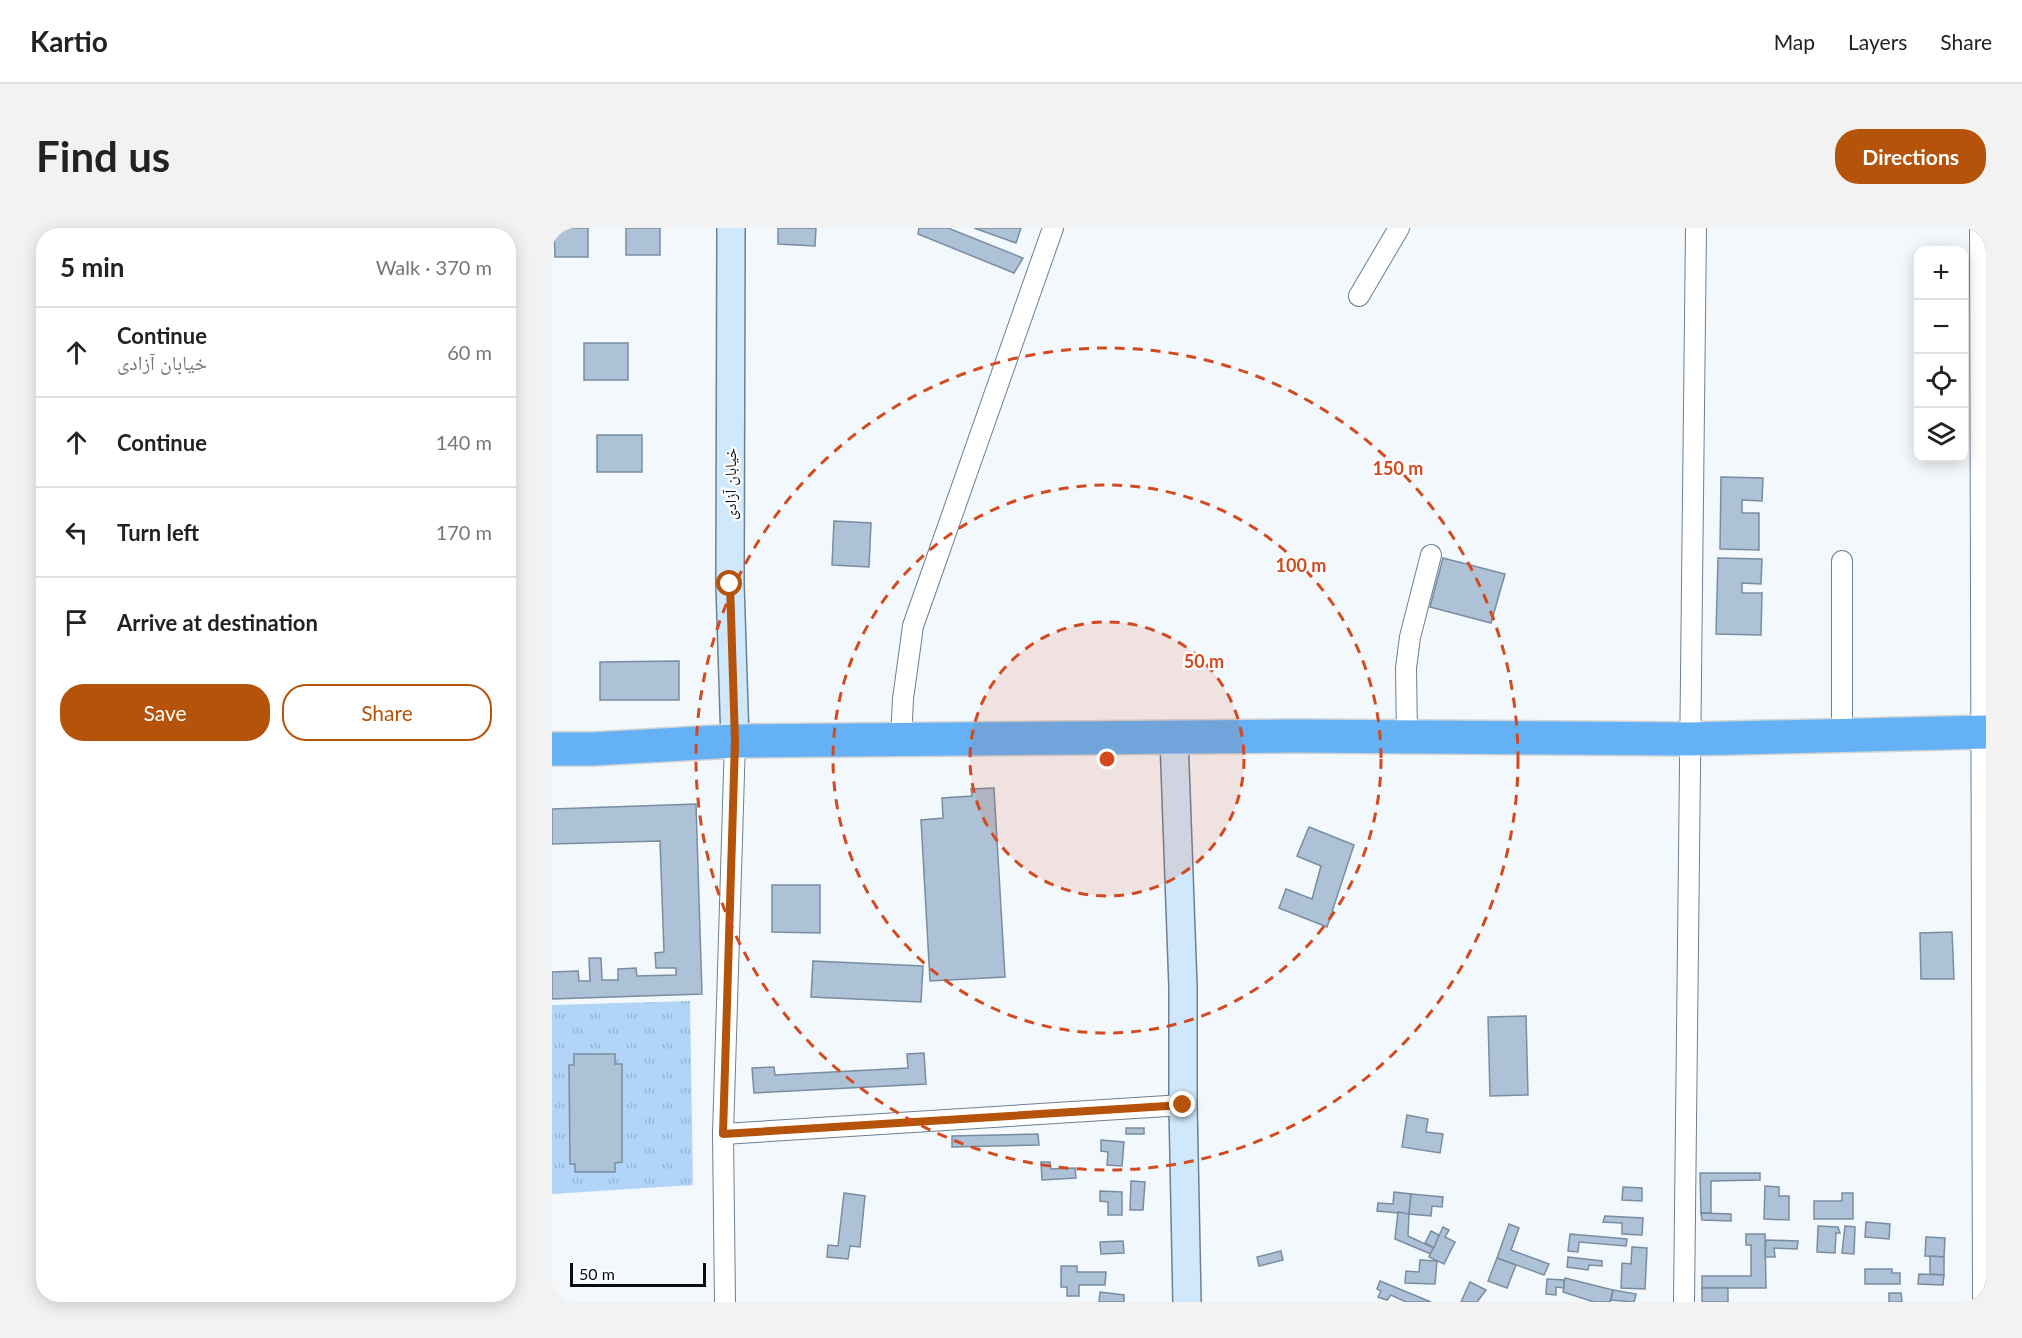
<!DOCTYPE html>
<html lang="en">
<head>
<meta charset="utf-8">
<style>
  :root { --surface:#fff; --page:#f2f2f2; --text:#222; --muted:#767676; --line:#e0e0e0; --accent:#b45309 }
  body { margin:0; font-family:Lato,"Noto Naskh Arabic",sans-serif; background:var(--page); color:var(--text) }
  .controls { position:absolute; right:18px; top:18px; display:grid; overflow:hidden; border-radius:12px; box-shadow:0 3px 15px #0003 }
  .controls button { width:54px; height:54px; display:grid; place-items:center; padding:0; border:0; border-bottom:2px solid var(--line); background:var(--surface); color:var(--text); font:30px sans-serif }
  .scale { position:absolute; left:18px; bottom:15px; width:136px; box-sizing:border-box; padding-left:6px; border:3px solid #070e14; border-top:0; font-size:16px; line-height:21px; white-space:nowrap; color:#070e14; -webkit-text-stroke:4px #fff; paint-order:stroke }
  .stop { position:absolute; width:18px; height:18px; margin:-14px; border:4px solid #b45309; border-radius:50%; background:#fff }
  .stop.end { background:#b45309; border-color:#fff; box-shadow:0 2px 6px #0008 }
  .list { margin:0; padding:0; list-style:none }
  h2 { display:flex; justify-content:space-between; align-items:center; height:78px; margin:0; padding:0 24px; font-size:26px }
  h2 small { font-size:20px; font-weight:400; color:var(--muted) }
  .list li { display:grid; grid-template-columns:39px 1fr auto; gap:18px; align-items:center; box-sizing:border-box; height:90px; padding:0 24px; border-top:2px solid var(--line) }
  .list b { display:block; font-size:22px; white-space:nowrap }
  .list p { margin:0; font-size:20px; white-space:nowrap; color:var(--muted) }
  .list em { font-size:20px; font-style:normal; color:var(--muted) }
  .actions { display:flex; gap:12px; padding:18px 24px }
  .actions a { flex:1; padding:14px 0; border:2px solid var(--accent); border-radius:24px; text-align:center; font-size:21px; color:var(--accent) }
  .actions .main { background:var(--accent); color:#fff }
  .icon { flex:none; width:33px; height:33px; fill:none; stroke:currentColor; stroke-width:2; stroke-linecap:round; stroke-linejoin:round }
  .map { position:relative; flex:none; width:1434px; height:1074px; overflow:hidden; border-radius:24px }
  header { display:flex; align-items:center; gap:36px; box-sizing:border-box; height:84px; padding:0 30px; background:var(--surface); border-bottom:2px solid var(--line) }
  header strong { font-size:28px }
  nav { display:flex; gap:33px; margin-inline-start:auto; font-size:21px }
  .intro { display:flex; align-items:center; justify-content:space-between; box-sizing:border-box; height:144px; padding:0 36px }
  h1 { margin:0; font-size:42px }
  .button { padding:15px 27px; border-radius:24px; background:var(--accent); color:#fff; font-size:21px; font-weight:700 }
  main { display:flex; gap:36px; padding:0 36px }
  aside { flex:1; background:var(--surface); border-radius:24px; box-shadow:0 3px 15px #0003 }
  .map>svg:first-child { display:block }
  .grass { fill:url(#grass-tufts) }
  .building { fill:#adc2d6; stroke:#798da1; stroke-width:1.5 }
  .lines { fill:none; stroke-linecap:round; stroke-linejoin:round }
  .street-casing { stroke:#6c8092; stroke-width:22 }
  .secondary-casing { stroke:#6c8092; stroke-width:30 }
  .highway-casing { stroke:#d2d4d5; stroke-width:36 }
  .street { stroke:#fff; stroke-width:20 }
  .secondary { stroke:#d0e8fc; stroke-width:27 }
  .highway { stroke:#64b1f5; stroke-width:33 }
  .route { stroke:#b45309; stroke-width:8 }
  .ring { fill:none; stroke:#d24a1e; stroke-width:3; stroke-dasharray:10 8 }
  .labels { text-anchor:middle; stroke-width:4.5; stroke-linejoin:round; paint-order:stroke }
  .street-label { font-size:16px; fill:#070e14; stroke:#fff }
  .centre { fill:#d24a1e; stroke:#fff; stroke-width:3 }
  .ring-label { font-size:18px; text-anchor:middle; font-weight:bold; fill:#d24a1e; stroke:#fff; stroke-width:4.5; stroke-linejoin:round; paint-order:stroke }
</style>
</head>
<body>
<header>
<strong>Kartio</strong>
<nav><a>Map</a><a>Layers</a><a>Share</a></nav>
</header>
<div class="intro"><h1>Find us</h1><a class="button">Directions</a></div>
<main>
<aside>
<h2>5 min<small>Walk · 370 m</small></h2>
<ul class="list">
<li><svg class="icon" aria-label="ahead" viewBox="0 0 24 24"><path d="M12 20V5M6 11l6-6 6 6"/></svg><div><b>Continue</b><p>خیابان آزادی</p></div><em>60 m</em></li>
<li><svg class="icon" aria-label="ahead" viewBox="0 0 24 24"><path d="M12 20V5M6 11l6-6 6 6"/></svg><div><b>Continue</b></div><em>140 m</em></li>
<li><svg class="icon" aria-label="left" viewBox="0 0 24 24"><path d="M17 20v-9H6M10 6l-5 5 5 5"/></svg><div><b>Turn left</b></div><em>170 m</em></li>
<li><svg class="icon" aria-label="arrive" viewBox="0 0 24 24"><path d="M6 21V4h12l-3 4 3 4H6"/></svg><div><b>Arrive at destination</b></div></li>
</ul>
<div class="actions"><a class="main">Save</a><a>Share</a></div>
</aside>
<div class="map">
<svg width="1434" height="1074" viewBox="0 0 1434 1074">
  <defs>
    <pattern id="grass-tufts" width="24" height="20" patternUnits="userSpaceOnUse" patternTransform="scale(1.5)"><rect width="24" height="20" fill="#b2d5f7"/><path d="M3 7l-1-3M5 7V3M7 7l1-3M15 17l-1-3M17 17v-4M19 17l1-3" fill="none" stroke="#98b6d3"/></pattern>
  </defs>
  <rect width="100%" height="100%" fill="#f3f8fc"/>
  <path class="grass" d="M138,773L141,957L0,966V777Z"/>
  <g class="building">
    <path d="M2,0H36V29H3Z"/>
    <rect x="74" y="0" width="34" height="27"/>
    <path d="M226,0H264L263,18L226,16Z"/>
    <path d="M367,0H396L471,30L462,45L366,6Z"/>
    <path d="M422,0H469L464,15Z"/>
    <rect x="32" y="115" width="44" height="37"/>
    <rect x="45" y="207" width="45" height="37"/>
    <path d="M1169,249L1211,250L1210,273L1190,272V285H1207V322L1168,321Z"/>
    <path d="M282,293L319,295L317,339L280,337Z"/>
    <path d="M891,330L953,346L939,395L878,379Z"/>
    <path d="M1166,330L1210,331L1209,356L1190,355V365H1210L1209,407L1164,406Z"/>
    <path d="M127,433V472H48V434Z"/>
    <path d="M442,560L453,749L378,753L369,592L391,590L390,570L420,568L419,561Z"/>
    <path d="M144,576L150,766L0,771V744L26,743L27,753H38L37,730H49L50,752H66V741L84,740L85,748L124,747V740H104L103,725L112,724L108,613L0,616V581Z"/>
    <path d="M757,599L802,617L775,699L727,680L734,661L760,671L769,638L745,628Z"/>
    <path d="M220,657H268V705L220,704Z"/>
    <path d="M1400,704L1402,751H1369L1368,705Z"/>
    <path d="M261,733L371,738L369,774L259,769Z"/>
    <path d="M974,788L976,867L938,868L936,789Z"/>
    <path d="M372,825L374,856L202,865L200,840L222,839L223,847L356,840L355,826Z"/>
    <path d="M22,826H63V836H70V934L63,935V944H23V936H18L17,837H22Z"/>
    <path d="M855,887L876,891L874,904L891,906L888,925L850,919Z"/>
    <rect x="574" y="900" width="18" height="6"/>
    <path d="M486,906L487,917L400,919V908Z"/>
    <path d="M549,912L572,914L570,938L555,937L556,924L549,923Z"/>
    <path d="M489,934H498L499,941L523,940L524,950L490,952Z"/>
    <path d="M1148,945H1208V952L1159,953V985H1149Z"/>
    <path d="M579,953L593,954L591,982H578Z"/>
    <path d="M1213,958L1227,959V968H1237V992L1212,991Z"/>
    <path d="M1071,959L1090,960V973L1070,972Z"/>
    <path d="M548,963L570,964V987H556V974L548,973Z"/>
    <path d="M842,964L859,966L857,986L825,983L826,975L841,976Z"/>
    <path d="M292,965L313,968L308,1019L298,1018L296,1031L275,1029L276,1017L286,1018Z"/>
    <path d="M1290,965H1301V991H1262V973H1290Z"/>
    <path d="M859,966L891,969L890,979L880,978L879,988L857,986Z"/>
    <path d="M846,984L857,986L856,1008L882,1020L879,1026L843,1011Z"/>
    <path d="M1149,985L1179,986V993L1150,992Z"/>
    <path d="M1053,988L1091,990L1090,1007L1070,1006V995L1051,994Z"/>
    <path d="M1314,994L1338,996L1337,1011L1313,1009Z"/>
    <path d="M957,996L967,1000L959,1022L997,1036L992,1047L945,1030Z"/>
    <path d="M1266,998L1286,999L1288,1005H1284L1283,1025L1265,1024Z"/>
    <path d="M1293,998L1303,999L1302,1026L1290,1025Z"/>
    <path d="M891,999L897,1002L893,1009L903,1014L892,1036L877,1029Z"/>
    <path d="M879,1003L887,1007L882,1020L873,1015Z"/>
    <path d="M1018,1006L1075,1011L1074,1018L1027,1014L1026,1024L1016,1023Z"/>
    <path d="M1194,1006H1213L1214,1060H1150V1048H1199V1017H1194Z"/>
    <path d="M1374,1009L1393,1010L1392,1029L1373,1028Z"/>
    <path d="M1214,1012L1246,1013L1245,1021L1222,1020L1223,1029H1213Z"/>
    <path d="M571,1013L572,1025L549,1026L548,1014Z"/>
    <path d="M1080,1019L1095,1020L1093,1061L1069,1060L1070,1035L1079,1036Z"/>
    <path d="M729,1023L731,1032L707,1038L705,1029Z"/>
    <path d="M1378,1028L1392,1029V1047L1378,1046Z"/>
    <path d="M1016,1029L1050,1033V1038L1037,1037L1036,1042L1015,1039Z"/>
    <path d="M945,1030L964,1037L955,1060L936,1053Z"/>
    <path d="M868,1032L885,1033L883,1056L853,1055L854,1043L867,1044Z"/>
    <path d="M509,1038H525V1044H554L553,1057H527V1068H515V1059H509Z"/>
    <path d="M1313,1041H1340V1045H1348V1056H1313Z"/>
    <path d="M1367,1046L1392,1047L1391,1057L1366,1056Z"/>
    <path d="M1013,1050L1061,1062L1058,1074H1042L1011,1064Z"/>
    <path d="M995,1051L1012,1052V1060L1004,1059V1067L994,1066Z"/>
    <path d="M828,1053L879,1074H854L839,1067L835,1072L826,1069L829,1063L825,1061Z"/>
    <path d="M918,1054L934,1062L925,1074H909Z"/>
    <rect x="1150" y="1060" width="26" height="14"/>
    <path d="M1061,1062L1084,1066L1082,1074L1059,1072Z"/>
    <path d="M548,1064L572,1067V1074H547Z"/>
    <path d="M1337,1065H1349L1350,1074H1337Z"/>
  </g>
  <g class="lines">
    <g class="street-casing">
      <g id="street">
        <path d="M1428,0L1431,1074"/>
        <path d="M807,68L847,0"/>
        <path d="M855,508L854,440L858,409L879,327"/>
        <path d="M1290,508V333"/>
        <path d="M349,511L351,471L361,398L501,0"/>
        <path d="M171,906L631,877"/>
        <path d="M173,1074L171,906L183,513"/>
        <path d="M1132,1074L1144,0"/>
      </g>
    </g>
    <g class="secondary-casing">
      <g id="secondary">
        <path d="M179,0L178,356L183,513"/>
        <path d="M622,510L631,759V877L635,1074"/>
      </g>
    </g>
    <g class="highway-casing">
      <path id="highway" d="M0,521H41L183,513L742,508L1138,511L1434,504"/>
    </g>
    <use href="#street" class="street"/>
    <use href="#secondary" class="secondary"/>
    <use href="#highway" class="highway"/>
  </g>
  <g class="lines">
    <path class="route" d="M178,356L183,513L171,906L631,877"/>
  </g>
  <circle cx="555" cy="531" r="137" fill="#d24a1e" fill-opacity=".12"/>
  <g class="ring">
    <circle cx="555" cy="531" r="137"/>
    <circle cx="555" cy="531" r="274"/>
    <circle cx="555" cy="531" r="411"/>
  </g>
  <g class="labels">
    <g class="street-label">
      <text transform="translate(178 256) rotate(-90)" y="6">خیابان آزادی</text>
    </g>
  </g>
  <circle cx="555" cy="531" r="9" class="centre"/>
  <g class="ring-label">
    <text x="846" y="247">150 m</text>
    <text x="749" y="344">100 m</text>
    <text x="652" y="440">50 m</text>
  </g>
</svg>
<div class="controls">
<button>+</button>
<button>−</button>
<button><svg class="icon" aria-label="locate" viewBox="0 0 24 24"><circle cx="12" cy="12" r="6"/><path d="M12 2v4M12 18v4M2 12h4M18 12h4"/></svg></button>
<button><svg class="icon" aria-label="layers" viewBox="0 0 24 24"><path d="M12 4l9 5-9 5-9-5zM3 14l9 5 9-5"/></svg></button>
</div>
<div class="scale">50 m</div>
<div class="stop" style="left:178px;top:356px"></div>
<div class="stop end" style="left:631px;top:877px"></div>
</div>
</main>
</body>
</html>
